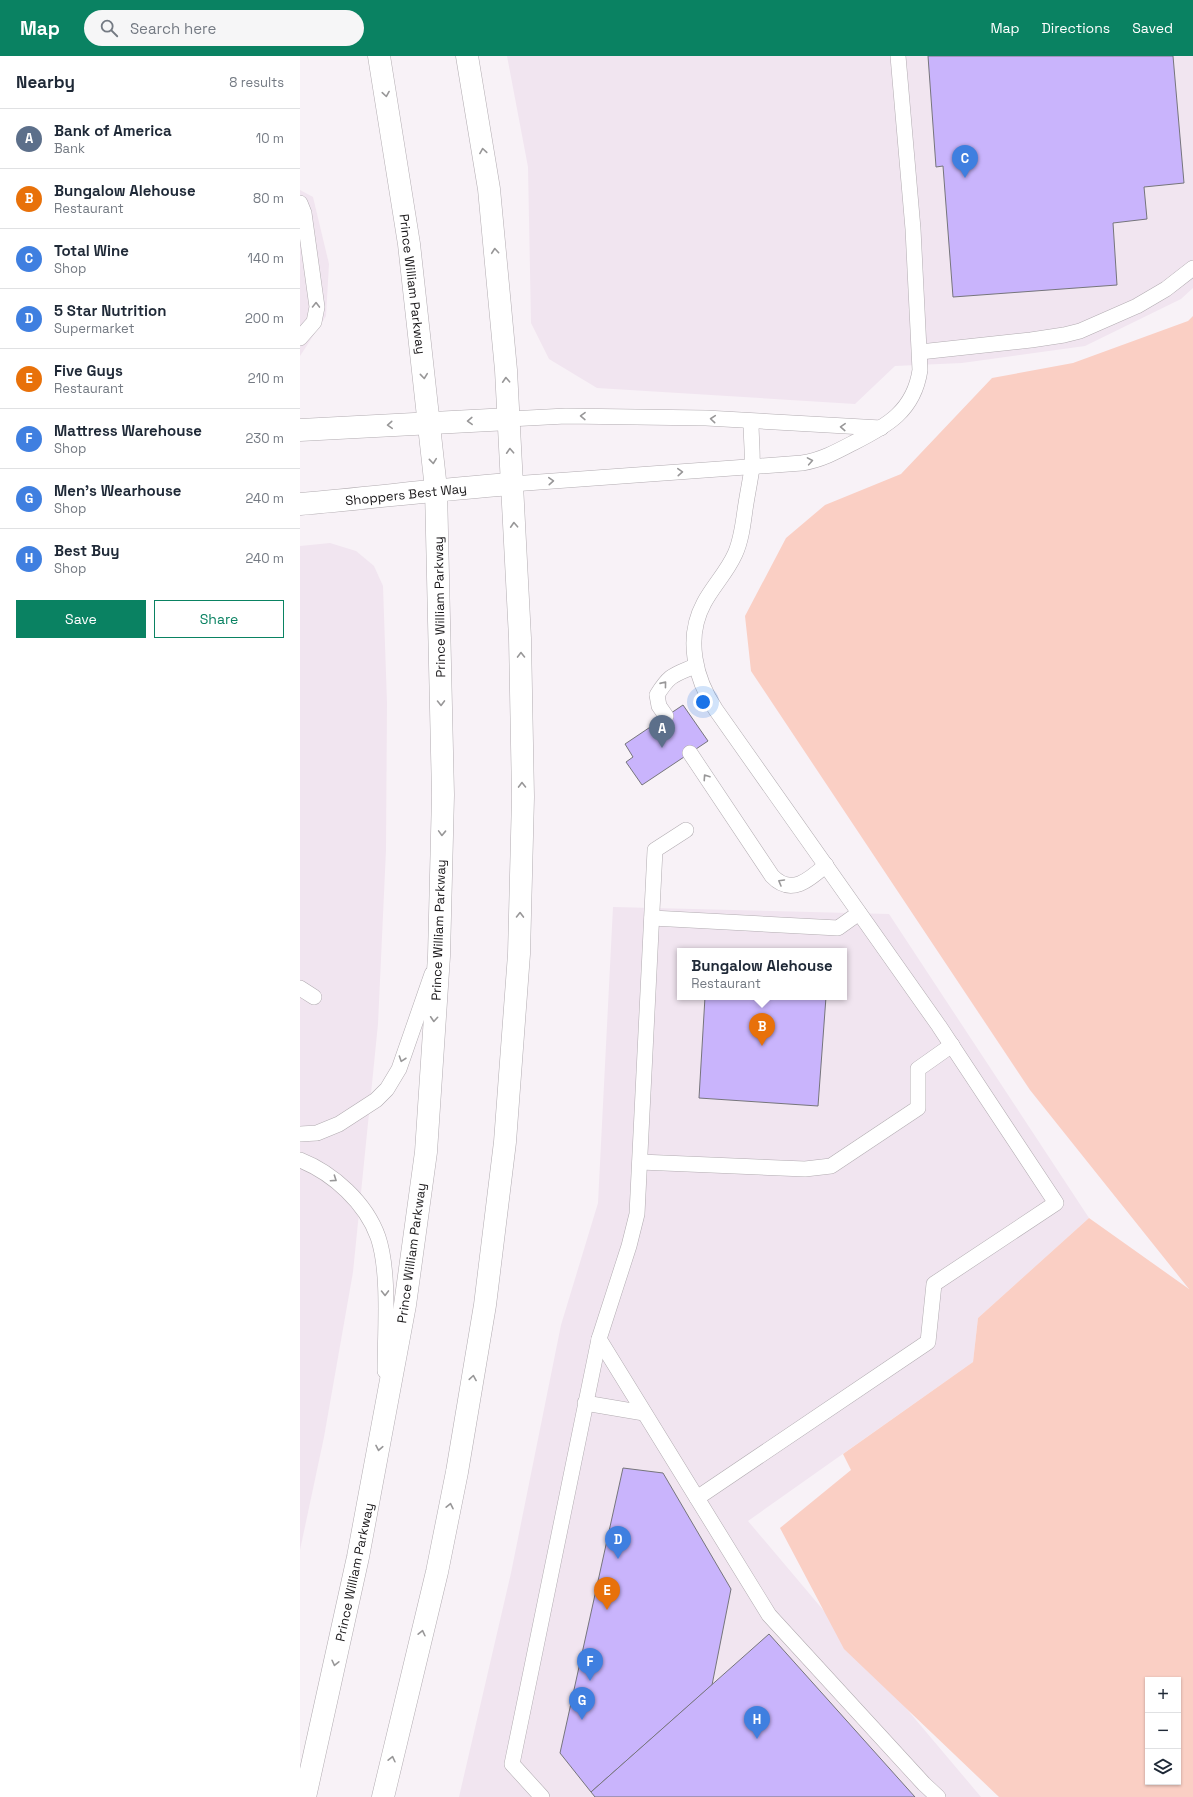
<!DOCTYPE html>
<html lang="en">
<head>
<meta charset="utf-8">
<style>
  :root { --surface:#fff; --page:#f6f6f7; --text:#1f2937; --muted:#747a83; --line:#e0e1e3; --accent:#0a8262 }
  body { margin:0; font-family:"Space Grotesk",sans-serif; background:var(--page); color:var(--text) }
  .controls { position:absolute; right:12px; bottom:12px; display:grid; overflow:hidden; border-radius:0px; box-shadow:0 1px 3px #0004 }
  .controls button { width:36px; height:36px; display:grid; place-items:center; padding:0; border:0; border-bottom:1px solid var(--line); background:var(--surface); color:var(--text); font:20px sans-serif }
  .you { position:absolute; left:403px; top:646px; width:14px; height:14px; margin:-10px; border:3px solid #fff; border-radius:50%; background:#1a73e8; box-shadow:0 0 0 6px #1a73e833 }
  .badge { display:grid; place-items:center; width:26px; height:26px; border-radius:50%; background:var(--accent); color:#fff; font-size:13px; font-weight:700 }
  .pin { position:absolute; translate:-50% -33px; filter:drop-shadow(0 1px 2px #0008) }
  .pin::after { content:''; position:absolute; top:21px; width:14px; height:12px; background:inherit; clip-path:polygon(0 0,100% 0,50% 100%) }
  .popup { position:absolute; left:377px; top:892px; width:170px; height:52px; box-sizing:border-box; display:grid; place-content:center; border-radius:0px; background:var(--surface); filter:drop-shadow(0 1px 3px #0005); font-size:13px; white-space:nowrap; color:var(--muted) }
  .popup b { font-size:15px; color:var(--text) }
  .popup::after { content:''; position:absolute; left:50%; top:100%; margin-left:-8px; border:8px solid transparent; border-top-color:var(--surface) }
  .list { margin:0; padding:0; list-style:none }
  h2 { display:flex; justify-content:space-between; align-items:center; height:52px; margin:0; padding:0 16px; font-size:17px }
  h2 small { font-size:13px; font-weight:400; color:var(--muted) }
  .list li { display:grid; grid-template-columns:26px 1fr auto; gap:12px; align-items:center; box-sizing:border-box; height:60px; padding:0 16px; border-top:1px solid var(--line) }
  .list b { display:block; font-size:15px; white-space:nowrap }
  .list p { margin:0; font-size:13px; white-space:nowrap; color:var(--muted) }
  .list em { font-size:13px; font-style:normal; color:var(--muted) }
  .actions { display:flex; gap:8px; padding:12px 16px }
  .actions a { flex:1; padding:9px 0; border:1px solid var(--accent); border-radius:0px; text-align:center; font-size:14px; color:var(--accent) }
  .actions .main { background:var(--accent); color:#fff }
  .icon { flex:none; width:22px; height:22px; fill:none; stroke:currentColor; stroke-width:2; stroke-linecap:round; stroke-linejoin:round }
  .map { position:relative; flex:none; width:893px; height:1741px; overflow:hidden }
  header { display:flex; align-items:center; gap:24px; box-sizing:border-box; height:56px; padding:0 20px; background:var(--accent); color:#fff }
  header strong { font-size:19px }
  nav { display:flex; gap:22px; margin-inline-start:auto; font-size:14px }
  .search { width:280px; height:36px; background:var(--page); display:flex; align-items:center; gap:10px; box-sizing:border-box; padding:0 14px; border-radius:22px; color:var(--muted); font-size:15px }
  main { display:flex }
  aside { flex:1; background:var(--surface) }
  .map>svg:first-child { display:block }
  .built { fill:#f1e5f0; fill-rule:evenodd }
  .green { fill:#facfc4; fill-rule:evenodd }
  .building { fill:#c9b4fc; stroke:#76757b }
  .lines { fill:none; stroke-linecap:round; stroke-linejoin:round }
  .lane-casing { stroke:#b2acb1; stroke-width:16 }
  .secondary-casing { stroke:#b2acb1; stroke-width:23 }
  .highway-casing { stroke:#b2acb1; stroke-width:23 }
  .lane { stroke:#fff; stroke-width:15 }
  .secondary { stroke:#fff; stroke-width:22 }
  .highway { stroke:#fff; stroke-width:22 }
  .oneway { stroke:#989798 }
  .labels { text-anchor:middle; stroke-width:3; stroke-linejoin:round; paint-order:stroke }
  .street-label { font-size:13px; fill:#191719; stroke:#fff }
</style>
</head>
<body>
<header>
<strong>Map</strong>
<div class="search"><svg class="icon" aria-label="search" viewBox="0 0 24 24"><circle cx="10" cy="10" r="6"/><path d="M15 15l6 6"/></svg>Search here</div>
<nav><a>Map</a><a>Directions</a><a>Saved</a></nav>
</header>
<main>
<aside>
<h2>Nearby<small>8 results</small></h2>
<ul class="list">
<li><span class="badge" style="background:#5c6f8a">A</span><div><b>Bank of America</b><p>Bank</p></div><em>10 m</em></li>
<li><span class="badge" style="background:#e8710a">B</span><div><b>Bungalow Alehouse</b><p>Restaurant</p></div><em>80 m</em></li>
<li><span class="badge" style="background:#3f7fe0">C</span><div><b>Total Wine</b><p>Shop</p></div><em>140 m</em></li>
<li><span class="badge" style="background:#3f7fe0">D</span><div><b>5 Star Nutrition</b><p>Supermarket</p></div><em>200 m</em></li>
<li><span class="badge" style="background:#e8710a">E</span><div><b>Five Guys</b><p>Restaurant</p></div><em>210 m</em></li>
<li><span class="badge" style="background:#3f7fe0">F</span><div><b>Mattress Warehouse</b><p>Shop</p></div><em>230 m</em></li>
<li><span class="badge" style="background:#3f7fe0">G</span><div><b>Men's Wearhouse</b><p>Shop</p></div><em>240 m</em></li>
<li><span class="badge" style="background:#3f7fe0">H</span><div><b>Best Buy</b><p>Shop</p></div><em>240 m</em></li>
</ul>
<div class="actions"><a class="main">Save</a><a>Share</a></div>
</aside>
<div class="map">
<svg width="893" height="1741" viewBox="0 0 893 1741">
  <rect width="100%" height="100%" fill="#f8f2f7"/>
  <g class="built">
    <path d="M207,0H893V232L881,243L785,290L662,307L595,310L555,348L297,332L249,303L231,267L228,111Z"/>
    <path d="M0,134L13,141L29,208L26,260L0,300Z"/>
    <path d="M30,487L56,495L74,510L83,530L87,647L86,794L78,968L53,1216L24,1381L0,1494V490Z"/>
    <path d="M313,851L589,858L789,1162L678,1262L673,1306L448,1465L681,1741H159L211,1517L261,1269L298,1147ZM380,895H544V941H380Z"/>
  </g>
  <path class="green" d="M893,260V1741H699L544,1593L480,1472L551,1414L543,1398L673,1306L678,1262L789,1162L889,1233L730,1034L451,615L445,560L486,482L525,449L601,418L692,322L773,307L888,265ZM848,1624H878V1726H848Z"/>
  <g class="building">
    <path d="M628,0H873L884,127L844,131L847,163L813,167L817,229L653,241L643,110L636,111Z"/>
    <path d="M383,649L408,685L342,729L326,706L333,701L325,688Z"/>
    <path d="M405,941H526L518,1050L399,1042Z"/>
    <path d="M323,1412L363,1417L431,1533L412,1629L291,1736L260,1697Z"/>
    <path d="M469,1578L615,1741H295L291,1736Z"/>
  </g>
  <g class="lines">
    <g class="lane-casing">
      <g id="lane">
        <path d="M0,147L4,157L17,251L14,266L0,282"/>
        <path d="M620,296L731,284L764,279L780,275L837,250L866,233L893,212"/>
        <path d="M209,363L266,360L406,362L581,372"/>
        <path d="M212,428L502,407C521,404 536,396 553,387C587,370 614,355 620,314L613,173L598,0"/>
        <path d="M366,660L359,650L357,639C370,618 374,619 395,610"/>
        <path d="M390,697L472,820C491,840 509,824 526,809"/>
        <path d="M352,862L538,872L559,857"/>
        <path d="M0,932L14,941"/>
        <path d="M0,1078L17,1077L39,1068L76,1044L87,1033L99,1013L132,918"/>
        <path d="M0,1104C33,1117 66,1147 78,1181C90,1216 85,1277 85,1315"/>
        <path d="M340,1106L505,1113L531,1110L618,1052V1013L652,989"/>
        <path d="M299,1283L469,1559L624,1728L638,1741"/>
        <path d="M285,1347L344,1357"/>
        <path d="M397,1442L628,1286L634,1228L756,1147L639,970L416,654C395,623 385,582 404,547C413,530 427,516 435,498C441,485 443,469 445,454C447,440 450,426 452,412C453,397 451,381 451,366"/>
        <path d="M242,1741L212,1708L299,1283L329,1190L337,1158L355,794L386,774"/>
      </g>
    </g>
    <g class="secondary-casing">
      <g id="secondary">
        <path d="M0,374L209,363"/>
        <path d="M0,448C71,442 141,433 212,428"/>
      </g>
    </g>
    <g class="highway-casing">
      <g id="highway">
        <path d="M5,1741L58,1501L105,1249L126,1096L139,900L143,739L136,433L109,188L79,0"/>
        <path d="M83,1741L137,1516L157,1416L185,1249L205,1086L219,898L223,741L220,582L206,314L189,133L167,0"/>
      </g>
    </g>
    <use href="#lane" class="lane"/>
    <use href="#secondary" class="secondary"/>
    <use href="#highway" class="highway"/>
  </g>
  <defs><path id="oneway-chevron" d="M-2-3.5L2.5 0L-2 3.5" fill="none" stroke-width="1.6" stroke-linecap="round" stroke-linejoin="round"/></defs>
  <g class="oneway">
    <use href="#oneway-chevron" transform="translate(86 38) rotate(81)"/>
    <use href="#oneway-chevron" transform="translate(183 95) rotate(-99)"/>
    <use href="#oneway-chevron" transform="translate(195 195) rotate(-95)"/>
    <use href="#oneway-chevron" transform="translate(16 249) rotate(-89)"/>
    <use href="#oneway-chevron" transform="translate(124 320) rotate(84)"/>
    <use href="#oneway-chevron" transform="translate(206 324) rotate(-93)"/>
    <use href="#oneway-chevron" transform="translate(283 360) rotate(-179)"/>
    <use href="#oneway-chevron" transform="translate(413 363) rotate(-175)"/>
    <use href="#oneway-chevron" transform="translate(170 365) rotate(178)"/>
    <use href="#oneway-chevron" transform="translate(90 369) rotate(176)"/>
    <use href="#oneway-chevron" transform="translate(543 371) rotate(-177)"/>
    <use href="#oneway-chevron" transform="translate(210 395) rotate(-93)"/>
    <use href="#oneway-chevron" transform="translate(133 405) rotate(84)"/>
    <use href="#oneway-chevron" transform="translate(510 405) rotate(-10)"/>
    <use href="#oneway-chevron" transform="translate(380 416) rotate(-4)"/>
    <use href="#oneway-chevron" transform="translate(251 425) rotate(-4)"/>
    <use href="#oneway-chevron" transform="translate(214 469) rotate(-93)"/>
    <use href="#oneway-chevron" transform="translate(221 599) rotate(-91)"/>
    <use href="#oneway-chevron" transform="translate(364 628) rotate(-51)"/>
    <use href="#oneway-chevron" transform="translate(141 647) rotate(89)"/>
    <use href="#oneway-chevron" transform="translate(406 721) rotate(-124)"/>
    <use href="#oneway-chevron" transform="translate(222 729) rotate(-91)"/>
    <use href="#oneway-chevron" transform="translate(142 777) rotate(92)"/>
    <use href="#oneway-chevron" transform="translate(481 826) rotate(-150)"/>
    <use href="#oneway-chevron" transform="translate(220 859) rotate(-89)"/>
    <use href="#oneway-chevron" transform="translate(134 963) rotate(94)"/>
    <use href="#oneway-chevron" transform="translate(102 1003) rotate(109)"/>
    <use href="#oneway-chevron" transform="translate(34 1123) rotate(34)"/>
    <use href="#oneway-chevron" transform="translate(85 1237) rotate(89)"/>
    <use href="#oneway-chevron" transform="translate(173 1322) rotate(-81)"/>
    <use href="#oneway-chevron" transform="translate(79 1392) rotate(101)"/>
    <use href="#oneway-chevron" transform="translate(150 1450) rotate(-78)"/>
    <use href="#oneway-chevron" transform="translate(122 1577) rotate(-77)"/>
    <use href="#oneway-chevron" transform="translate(35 1607) rotate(103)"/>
    <use href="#oneway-chevron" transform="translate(92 1703) rotate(-77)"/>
  </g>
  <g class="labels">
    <g class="street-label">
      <text transform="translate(113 228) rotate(83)" y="5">Prince William Parkway</text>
      <text transform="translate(106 438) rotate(-6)" y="5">Shoppers Best Way</text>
      <text transform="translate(139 551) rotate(-91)" y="5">Prince William Parkway</text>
      <text transform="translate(138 874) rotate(-88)" y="5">Prince William Parkway</text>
      <text transform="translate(111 1197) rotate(-82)" y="5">Prince William Parkway</text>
      <text transform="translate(54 1516) rotate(-78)" y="5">Prince William Parkway</text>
    </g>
  </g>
</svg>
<div class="controls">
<button>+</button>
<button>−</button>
<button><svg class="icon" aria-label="layers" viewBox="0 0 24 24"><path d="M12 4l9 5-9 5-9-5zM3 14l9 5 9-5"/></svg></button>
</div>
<div class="you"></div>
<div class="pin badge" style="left:362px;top:692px;background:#5c6f8a">A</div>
<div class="pin badge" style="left:462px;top:990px;background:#e8710a">B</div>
<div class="popup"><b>Bungalow Alehouse</b>Restaurant</div>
<div class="pin badge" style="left:665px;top:122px;background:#3f7fe0">C</div>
<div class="pin badge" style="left:318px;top:1503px;background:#3f7fe0">D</div>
<div class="pin badge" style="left:307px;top:1554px;background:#e8710a">E</div>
<div class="pin badge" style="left:290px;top:1625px;background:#3f7fe0">F</div>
<div class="pin badge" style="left:282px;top:1664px;background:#3f7fe0">G</div>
<div class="pin badge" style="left:457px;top:1683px;background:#3f7fe0">H</div>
</div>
</main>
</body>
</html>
